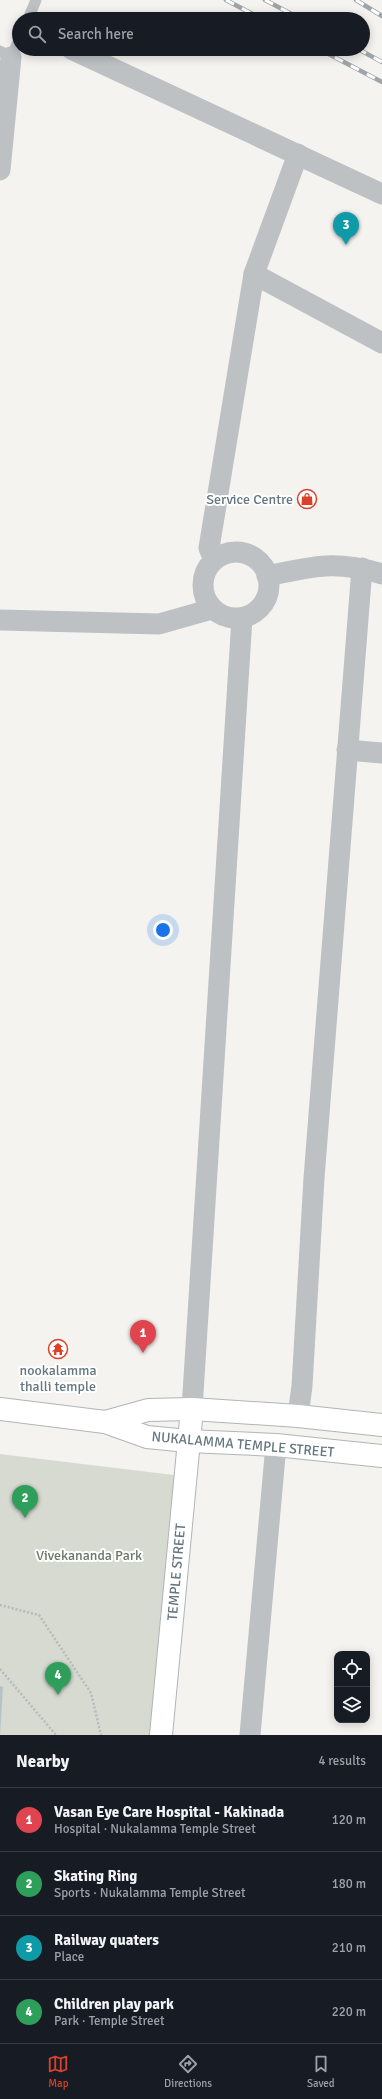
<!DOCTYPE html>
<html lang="en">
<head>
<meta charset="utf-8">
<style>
  :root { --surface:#171b24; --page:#20242c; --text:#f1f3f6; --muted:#9ea1a6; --line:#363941; --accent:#da402a }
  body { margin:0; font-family:Signika,sans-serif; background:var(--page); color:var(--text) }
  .controls { position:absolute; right:12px; bottom:12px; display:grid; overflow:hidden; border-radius:8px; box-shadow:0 2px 10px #0003 }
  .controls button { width:36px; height:36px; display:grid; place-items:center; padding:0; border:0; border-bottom:1px solid var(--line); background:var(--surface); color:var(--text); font:20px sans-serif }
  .you { position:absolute; left:163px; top:930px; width:14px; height:14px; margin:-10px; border:3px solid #fff; border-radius:50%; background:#1a73e8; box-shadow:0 0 0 6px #1a73e833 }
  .badge { display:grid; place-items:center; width:26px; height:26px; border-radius:50%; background:var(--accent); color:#fff; font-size:13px; font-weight:700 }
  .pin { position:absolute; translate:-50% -33px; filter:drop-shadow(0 1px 2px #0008) }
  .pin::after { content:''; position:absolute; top:21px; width:14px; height:12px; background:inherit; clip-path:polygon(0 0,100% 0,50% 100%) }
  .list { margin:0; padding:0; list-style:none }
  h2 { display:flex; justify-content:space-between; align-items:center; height:52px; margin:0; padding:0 16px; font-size:17px }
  h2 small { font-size:13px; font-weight:400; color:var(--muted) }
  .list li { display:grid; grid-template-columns:26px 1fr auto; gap:12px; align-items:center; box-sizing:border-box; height:64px; padding:0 16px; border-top:1px solid var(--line) }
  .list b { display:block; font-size:15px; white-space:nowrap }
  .list p { margin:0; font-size:13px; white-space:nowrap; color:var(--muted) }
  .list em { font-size:13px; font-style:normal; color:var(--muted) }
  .icon { flex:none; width:22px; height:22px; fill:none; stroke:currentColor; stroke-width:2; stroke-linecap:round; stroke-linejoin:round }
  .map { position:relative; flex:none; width:382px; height:1735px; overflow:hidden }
  .search { position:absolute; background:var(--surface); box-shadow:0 2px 10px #0003; left:12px; right:12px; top:12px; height:44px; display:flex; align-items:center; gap:10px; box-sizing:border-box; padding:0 14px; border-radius:22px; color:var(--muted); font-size:15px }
  .sheet { height:308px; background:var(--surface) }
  nav { display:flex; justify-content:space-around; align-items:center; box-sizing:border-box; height:56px; border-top:1px solid var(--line); background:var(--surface); font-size:11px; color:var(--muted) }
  nav a { display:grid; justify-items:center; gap:2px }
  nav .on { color:var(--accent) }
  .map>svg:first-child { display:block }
  .green { fill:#d6dad1 }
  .water { fill:#b5c3c5 }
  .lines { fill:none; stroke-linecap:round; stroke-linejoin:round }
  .secondary-casing { stroke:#afb5b8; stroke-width:24 }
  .path { stroke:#b7babc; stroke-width:2.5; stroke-dasharray:2 2; stroke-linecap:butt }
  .lane { stroke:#bdc1c4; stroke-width:11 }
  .street { stroke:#bdc1c4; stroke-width:21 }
  .secondary { stroke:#fff; stroke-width:22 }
  .rail-casing { stroke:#9ea5a9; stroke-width:4.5 }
  .rail { stroke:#fff; stroke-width:3; stroke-dasharray:9; stroke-linecap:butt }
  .labels { text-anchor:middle; stroke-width:4; stroke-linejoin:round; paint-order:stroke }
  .poi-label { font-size:14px; fill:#64767f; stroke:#fff; text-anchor:end }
  .street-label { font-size:14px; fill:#64767f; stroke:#fff }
  .park-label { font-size:14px; fill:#697763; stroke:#fff }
</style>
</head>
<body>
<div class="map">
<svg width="382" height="1735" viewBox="0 0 382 1735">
  <rect width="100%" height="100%" fill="#f4f3f0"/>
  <path class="green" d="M0,1454L190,1477L153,1735H0Z"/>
  <path class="water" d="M0,1686L3,1687L0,1735Z"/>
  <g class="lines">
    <g class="secondary-casing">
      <g id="secondary">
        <path d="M0,1409L105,1422L147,1437L188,1441L276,1445L382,1456"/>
        <path d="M105,1422L148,1410L192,1409L298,1416L382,1425"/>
        <path d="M161,1735L192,1409"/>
      </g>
    </g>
    <g class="path">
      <path d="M0,1605L39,1615L91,1693L101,1735"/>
      <path d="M0,1669L56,1735"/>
    </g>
    <g class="lane">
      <path d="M28,19L36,0"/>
      <path d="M0,51L11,57L19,40"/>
    </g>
    <g class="street">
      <path d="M71,49L382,194"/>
      <path d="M0,170L11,57"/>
      <path d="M254,274L382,343"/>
      <circle cx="236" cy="585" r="33"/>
      <path d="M214,560L209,548L254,274L298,154"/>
      <path d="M267,576C313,566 336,560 382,574"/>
      <path d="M0,620L159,624L212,609"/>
      <path d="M347,750L382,753"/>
      <path d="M192,1409L242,618"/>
      <path d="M298,1416L302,1386L314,1178L362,568"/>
      <path d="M250,1735L276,1445"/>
    </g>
    <use href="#secondary" class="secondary"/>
    <g class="rail-casing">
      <g id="rail">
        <path d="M226,0L262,19"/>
        <path d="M265,0L301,19"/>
        <path d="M356,0L382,16"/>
        <path d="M319,49L382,82"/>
        <path d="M358,49L382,62"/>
      </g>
    </g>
    <use href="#rail" class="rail"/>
  </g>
  <defs>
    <g id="shop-ring" transform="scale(1)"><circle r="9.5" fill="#fff" stroke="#da402a" stroke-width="1.5"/><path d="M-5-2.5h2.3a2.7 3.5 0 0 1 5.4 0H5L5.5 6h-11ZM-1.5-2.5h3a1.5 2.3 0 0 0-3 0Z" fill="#da402a"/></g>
    <g id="temple-ring" transform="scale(1)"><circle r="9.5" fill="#fff" stroke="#da402a" stroke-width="1.5"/><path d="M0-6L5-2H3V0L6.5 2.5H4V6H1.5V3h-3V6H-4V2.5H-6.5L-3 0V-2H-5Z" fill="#da402a"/></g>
  </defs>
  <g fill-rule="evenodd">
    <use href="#shop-ring" x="307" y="499"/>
    <use href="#temple-ring" x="58" y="1349"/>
  </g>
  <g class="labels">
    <g class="poi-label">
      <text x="293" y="504">Service Centre</text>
      <text x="58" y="1375" text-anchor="middle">nookalamma<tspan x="58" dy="16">thalli temple</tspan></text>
    </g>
    <g class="street-label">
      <text transform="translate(243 1444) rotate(5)" y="5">NUKALAMMA TEMPLE STREET</text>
      <text transform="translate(176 1572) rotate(-85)" y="5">TEMPLE STREET</text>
    </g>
    <g class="park-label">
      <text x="89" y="1560">Vivekananda Park</text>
    </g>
  </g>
</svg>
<div class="controls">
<button><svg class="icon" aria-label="locate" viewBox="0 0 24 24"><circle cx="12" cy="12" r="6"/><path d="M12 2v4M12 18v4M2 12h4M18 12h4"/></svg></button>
<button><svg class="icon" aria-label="layers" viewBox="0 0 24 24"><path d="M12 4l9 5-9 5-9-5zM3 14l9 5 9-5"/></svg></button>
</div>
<div class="you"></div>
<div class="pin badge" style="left:143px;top:1353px;background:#e0444e">1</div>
<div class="pin badge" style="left:25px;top:1518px;background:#2e9e5b">2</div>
<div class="pin badge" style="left:346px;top:245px;background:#0f9aa8">3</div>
<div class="pin badge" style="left:58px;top:1695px;background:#2e9e5b">4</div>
<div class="search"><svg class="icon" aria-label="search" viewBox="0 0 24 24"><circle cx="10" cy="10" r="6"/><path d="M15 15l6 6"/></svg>Search here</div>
</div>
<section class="sheet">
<h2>Nearby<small>4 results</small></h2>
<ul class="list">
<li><span class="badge" style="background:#e0444e">1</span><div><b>Vasan Eye Care Hospital - Kakinada</b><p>Hospital · Nukalamma Temple Street</p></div><em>120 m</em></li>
<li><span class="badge" style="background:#2e9e5b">2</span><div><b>Skating Ring</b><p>Sports · Nukalamma Temple Street</p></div><em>180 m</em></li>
<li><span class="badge" style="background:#0f9aa8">3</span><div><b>Railway quaters</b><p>Place</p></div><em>210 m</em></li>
<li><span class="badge" style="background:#2e9e5b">4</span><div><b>Children play park</b><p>Park · Temple Street</p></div><em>220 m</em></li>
</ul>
</section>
<nav>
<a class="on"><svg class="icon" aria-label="map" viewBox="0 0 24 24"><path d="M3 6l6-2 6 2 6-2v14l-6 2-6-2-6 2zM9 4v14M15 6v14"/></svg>Map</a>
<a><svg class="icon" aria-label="directions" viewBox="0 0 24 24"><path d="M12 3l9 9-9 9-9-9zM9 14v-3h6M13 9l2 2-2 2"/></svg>Directions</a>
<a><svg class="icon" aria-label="saved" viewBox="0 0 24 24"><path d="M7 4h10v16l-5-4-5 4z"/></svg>Saved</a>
</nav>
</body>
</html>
